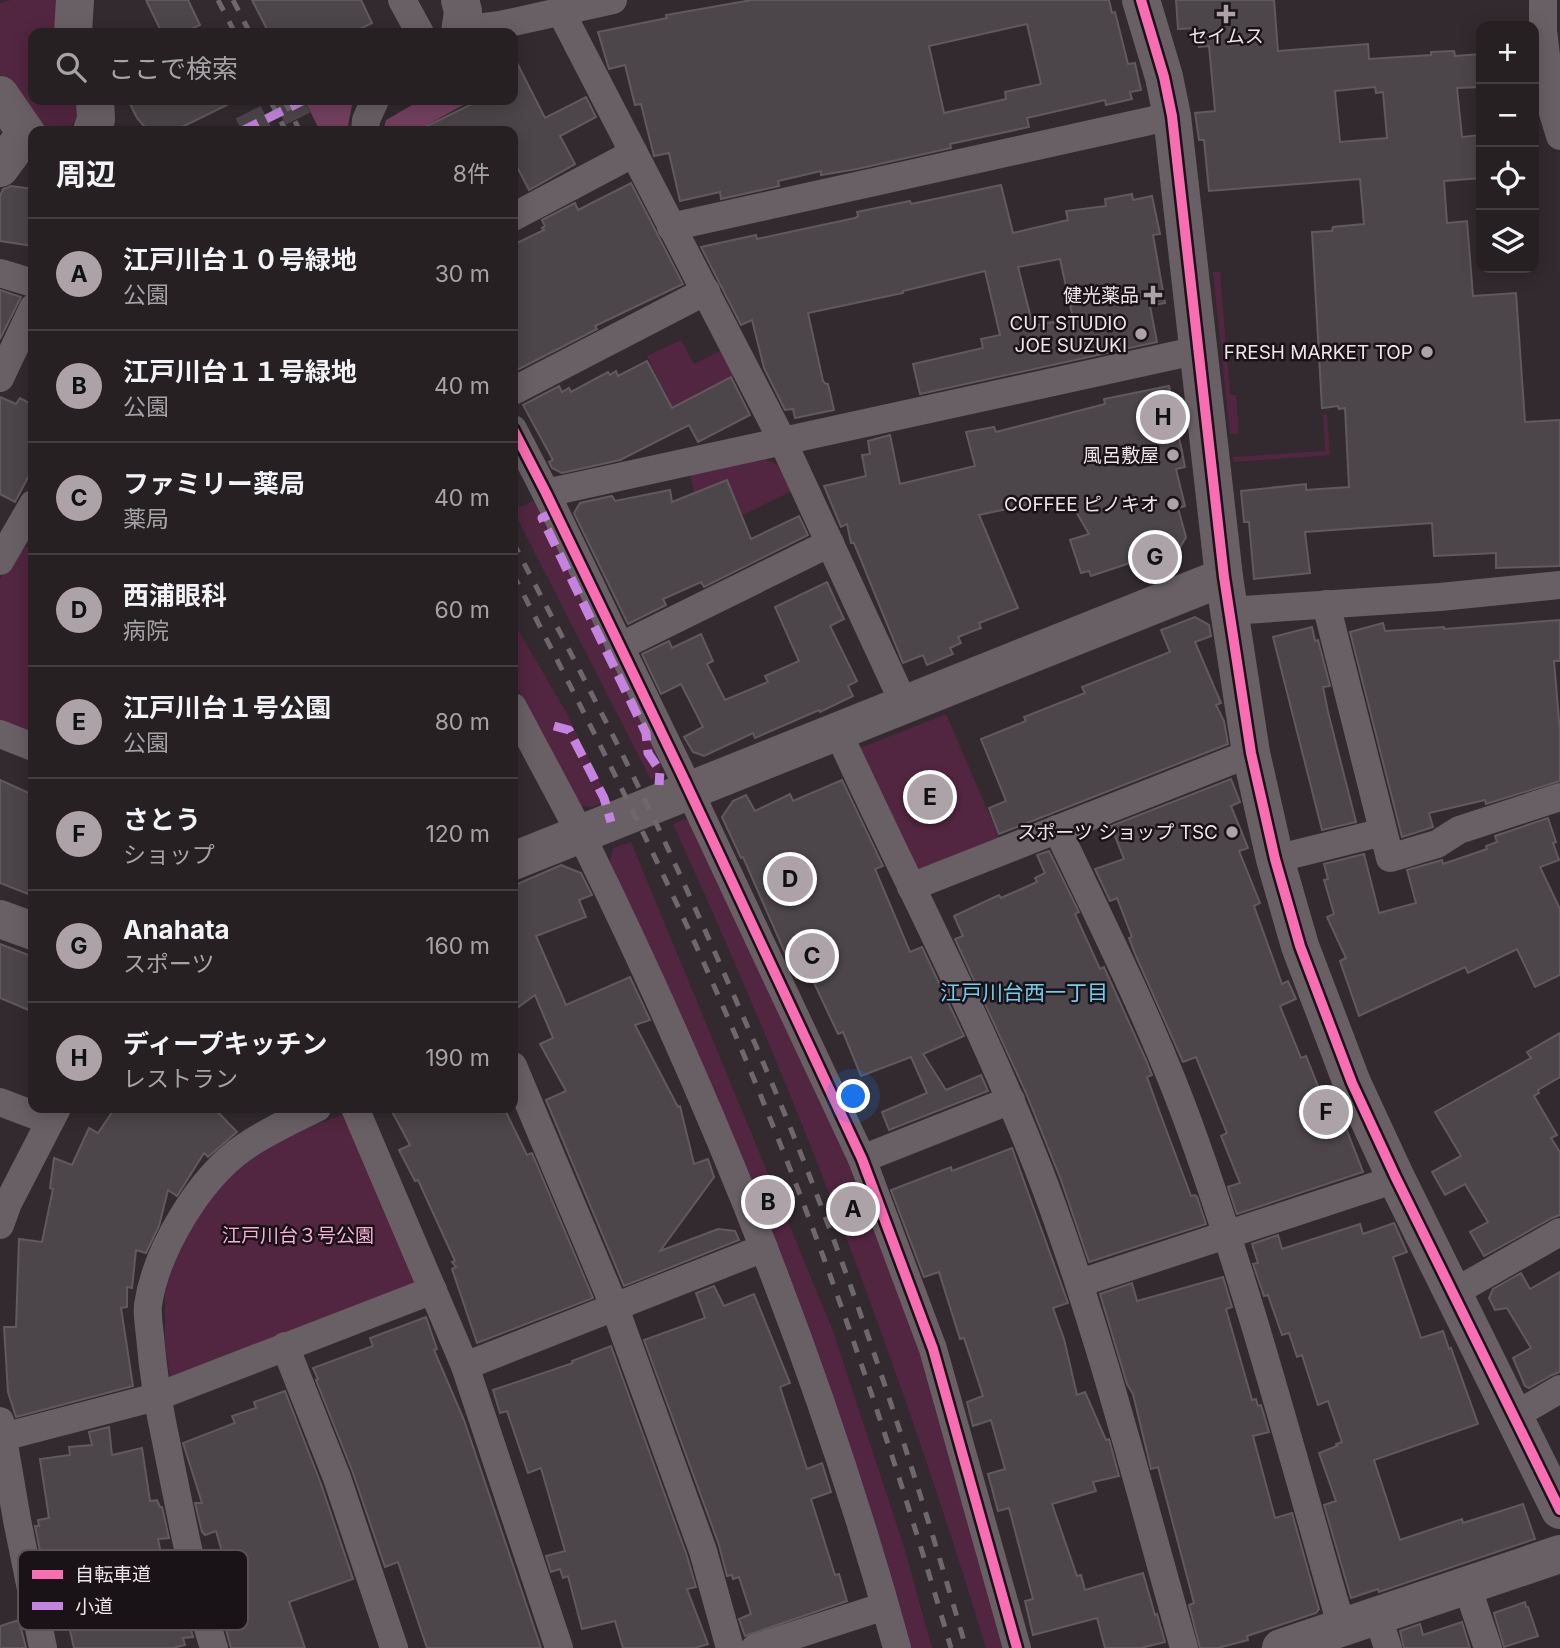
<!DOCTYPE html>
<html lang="ja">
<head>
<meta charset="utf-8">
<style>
  :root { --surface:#262023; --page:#2e282b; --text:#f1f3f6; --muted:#a4a3a6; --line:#423e41; --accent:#aca2a7 }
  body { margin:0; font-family:Inter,"Noto Sans JP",sans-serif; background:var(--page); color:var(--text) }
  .controls { position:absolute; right:21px; top:21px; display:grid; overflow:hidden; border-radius:14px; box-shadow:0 4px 18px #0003 }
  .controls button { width:63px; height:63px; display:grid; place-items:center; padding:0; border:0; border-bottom:2px solid var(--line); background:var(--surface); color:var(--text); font:35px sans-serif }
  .you { position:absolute; left:854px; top:1097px; width:24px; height:24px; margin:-18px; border:5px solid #fff; border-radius:50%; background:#1a73e8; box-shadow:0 0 0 10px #1a73e833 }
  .badge { display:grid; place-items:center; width:46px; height:46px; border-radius:50%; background:var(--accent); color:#111; font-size:23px; font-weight:700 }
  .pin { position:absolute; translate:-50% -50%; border:4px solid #fff; box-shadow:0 2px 7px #0006 }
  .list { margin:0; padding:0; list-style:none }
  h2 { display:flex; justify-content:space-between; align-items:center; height:91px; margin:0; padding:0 28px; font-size:30px }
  h2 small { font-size:23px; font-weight:400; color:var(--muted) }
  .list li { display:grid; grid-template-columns:46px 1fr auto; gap:21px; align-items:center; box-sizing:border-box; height:112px; padding:0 28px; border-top:2px solid var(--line) }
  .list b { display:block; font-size:26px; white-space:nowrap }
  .list p { margin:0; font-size:23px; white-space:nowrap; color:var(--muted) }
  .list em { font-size:23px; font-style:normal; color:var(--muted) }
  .icon { flex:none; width:38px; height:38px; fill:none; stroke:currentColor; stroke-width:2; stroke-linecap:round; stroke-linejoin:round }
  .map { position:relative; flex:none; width:1560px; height:1648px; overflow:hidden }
  .search { position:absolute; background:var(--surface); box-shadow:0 4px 18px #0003; left:28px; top:28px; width:490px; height:77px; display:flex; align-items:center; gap:18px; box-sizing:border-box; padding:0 24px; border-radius:14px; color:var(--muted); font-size:26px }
  .panel { position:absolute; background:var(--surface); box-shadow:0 4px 18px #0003; left:28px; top:126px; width:490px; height:987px; border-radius:14px }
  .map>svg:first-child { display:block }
  .green { fill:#522640 }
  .forest { fill:#75415f }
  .building { fill:#4c4549; stroke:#60595d; stroke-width:2; fill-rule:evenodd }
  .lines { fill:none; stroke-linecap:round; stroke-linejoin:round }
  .street-tunnel { stroke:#4e464b; stroke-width:28; stroke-dasharray:28 14; stroke-linecap:butt }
  .street { stroke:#686065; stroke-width:28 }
  .secondary { stroke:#686065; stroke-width:38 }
  .rail { stroke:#6e676b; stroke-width:5; stroke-dasharray:12 12; stroke-linecap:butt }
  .quiet { stroke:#c483df; stroke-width:9; stroke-dasharray:18 9; stroke-linecap:butt }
  .cycleway-casing { stroke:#191216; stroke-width:15 }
  .cycleway { stroke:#f96db3; stroke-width:10 }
  .poi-dot { fill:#aca2a7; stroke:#191216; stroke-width:2.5 }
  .labels { text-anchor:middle; stroke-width:5; stroke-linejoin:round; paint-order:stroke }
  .poi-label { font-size:19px; fill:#eee3e8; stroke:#191216; text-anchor:end }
  .park-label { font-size:19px; fill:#f8b0d8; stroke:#191216 }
  .neighbourhood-label { font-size:21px; fill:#72cef0; stroke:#191216 }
  .key { fill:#191216; stroke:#595155; stroke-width:2 }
  .key-label { font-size:19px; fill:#eee3e8 }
</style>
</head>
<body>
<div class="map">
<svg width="1560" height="1648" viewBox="0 0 1560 1648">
  <rect width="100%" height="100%" fill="#322a2f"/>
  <g class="green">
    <path d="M11,0H63L61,33H33V100H81C77,122 72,136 45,129L0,74V3Z"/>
    <path d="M1213,272H1220L1230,395H1236L1239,434H1230Z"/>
    <path d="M681,340L694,364L723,349L736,374L672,407L647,356Z"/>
    <path d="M1323,414H1327L1330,455L1234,462L1233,457L1325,451Z"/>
    <path d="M761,457L782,467L792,491L741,516L727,480L694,493L690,473Z"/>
    <path d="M513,495L520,507L536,500L662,765L656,776L651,780L513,510Z"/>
    <path d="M33,546V738L0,726V580L16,548Z"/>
    <path d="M513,621L566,712L609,801L591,807L578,805L513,679Z"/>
    <path d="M946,714L1002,844L925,874L913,870L855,750Z"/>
    <path d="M685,819L689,821L843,1140L908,1309L1006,1648H986C900,1364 796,1093 673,824Z"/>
    <path d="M631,842L833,1331L904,1547L932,1648H908L609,867L613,848Z"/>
    <path d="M349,1112L417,1286L171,1380L165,1349V1289L184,1235L224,1181L273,1141Z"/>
  </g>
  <g class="forest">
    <path d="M317,100H353L347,131H320L307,105Z"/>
    <path d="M421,100H472L429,124L423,131H383L386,120Z"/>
  </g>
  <g class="building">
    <path d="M146,0H188L200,25L182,33H162Z"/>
    <path d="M252,0H361L372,23L352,33H269Z"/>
    <path d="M752,0H1109L1112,13L1115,12L1128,64L1135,63L1141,90L1130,92L1132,99L1106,105L1105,100L1027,118L1029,127L950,144L951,148L857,169L821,175V171L778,181L779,186L721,199L720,192L680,201L669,153L654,156L641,104L635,105L625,65L609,69L598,32L667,18L666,15ZM1027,24L1041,84L1005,92L1006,99L944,113L929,46Z"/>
    <path d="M1176,0H1274L1278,51L1368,44L1369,59L1431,55V52L1454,51L1455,56L1481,54V87L1457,88L1462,137L1481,135V178L1444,181L1447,223L1467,221L1473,296L1516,293L1525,422L1560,420V566L1496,568V553L1434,556L1432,523L1305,532L1310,573L1254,579L1249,522H1244L1241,491L1306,484V490L1349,487L1345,408L1339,409L1338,406L1322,408L1312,232L1332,231L1333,227L1364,224L1360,179L1209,191L1204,140H1199L1195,113L1215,111L1209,46L1199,47L1197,28L1178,29ZM1375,87L1376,93L1383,92L1387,138L1340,142L1335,91Z"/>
    <path d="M513,55L545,118L586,97L596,117L560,136L575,164L529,190L513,159V131H417L480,100H513Z"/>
    <path d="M128,100H237L174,131H148L137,118Z"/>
    <path d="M631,183L683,284L595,326L597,329L513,372V245L544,230L542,228L545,226L542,220L575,203L578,210Z"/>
    <path d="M1001,185L1013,233L1068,220L1066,211L1106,206L1105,199L1132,194L1133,200L1152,196L1160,234L1153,235L1165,303L1150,306L1157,342L920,394L913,364L983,348L981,339L1000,335L985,271L903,291V293L808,313L823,381L826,384H828L834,410L795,418L793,409L785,410L764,368L752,320L741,325L701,247L756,235L757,239L794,231L855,218L858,216L857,212L910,201L911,204ZM1060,259L1073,318L1033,326L1018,267Z"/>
    <path d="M11,186L33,189V246L0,241V196L3,189Z"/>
    <path d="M0,290L21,297L0,339Z"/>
    <path d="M647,361L672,408L731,377L750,415L698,442L689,425L620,460L562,473L552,468L549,462L553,460L523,405L559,386L562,392L569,388L571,392L608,372L610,375L616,371L618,376Z"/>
    <path d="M1169,386L1185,467L1176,469L1185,506L1178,508L1186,537L1173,560L1162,570L1147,574L1144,562L1140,563L1139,560L1091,576L1089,571L1081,573L1070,540L1089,534L1067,496L979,515L1018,608L979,623L981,628L958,637L961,643L950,648L953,654L927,665L923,655L903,663L854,543H851L847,524L841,527L824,486L866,476L862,455L870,454L868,441L890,435L900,484L975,466L966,432L994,427L996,432L1105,404L1104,399Z"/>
    <path d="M0,397L16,404L20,398L33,405V468L15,502L0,494Z"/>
    <path d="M727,480L751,539L799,516L808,535L704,587L701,582L663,599L666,605L628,624L574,513L580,503L612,496L615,501L670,490L672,502Z"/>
    <path d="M827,582L844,619L830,626L857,681L848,686L853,696L820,712L819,710L755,738L753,733L704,756L693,752L684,737L703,727L681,684L661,694L642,654L669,641L672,648L701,634L713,661L707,664L725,700L768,682L765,676L799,661L775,607Z"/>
    <path d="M1195,617L1209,625L1211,636L1195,642L1221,703L1216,705L1224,721L1228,744L999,834L989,808L1006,801L981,739L1026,721L1024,717L1085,693L1082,687L1170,652L1161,630Z"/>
    <path d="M1560,620V661H1554L1560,732V781L1486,804L1485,800L1429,813L1433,827L1402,837L1350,632L1383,623L1385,631L1444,627V629Z"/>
    <path d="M1312,627L1315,641L1318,640L1330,686L1323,687L1328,712L1356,822L1322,830L1273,637Z"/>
    <path d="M1231,779L1240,802L1231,806L1248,848L1239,851L1260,903L1254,906L1282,984L1288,981L1296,999L1280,1006L1301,1058L1306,1056L1322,1096L1332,1092L1363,1172L1237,1214L1228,1187L1240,1183L1221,1136L1227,1133L1196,1057L1183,1062L1136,956L1129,938L1132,937L1117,898L1110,901L1095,869L1124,859L1111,826Z"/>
    <path d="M0,780L33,795V880L28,894L0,883Z"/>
    <path d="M842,780L883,866L875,869L910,952L922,947L964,1036L923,1054L946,1090L981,1075L988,1091L889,1130L882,1112L927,1093L911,1057L861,1076L843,1032L838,1034L809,972L796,978L743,857L741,858L722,817L733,801L746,795L755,811L790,794L793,801Z"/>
    <path d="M1548,818L1556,842L1553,843L1559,860L1540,867L1560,909V975L1535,987L1517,949L1468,973L1465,967L1359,1016L1340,961L1346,958L1327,917L1334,914L1324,880L1328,879L1324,864L1364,854L1379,913L1416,903L1407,870L1442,860L1443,864L1487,849L1486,846L1497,842L1495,836Z"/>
    <path d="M1049,851L1079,912L1075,914L1100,969L1104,967L1146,1060L1152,1075L1147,1077L1161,1116L1191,1196L1195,1195L1197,1197L1206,1224L1089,1262L1061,1180L1026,1093L955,939L963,936L954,916L999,895L1001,898L1037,882L1035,878L1045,873L1037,855Z"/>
    <path d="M561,865L581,873L592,895L579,900L586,917L536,936L566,1005L630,977L650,1020L635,1025L678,1107L680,1106L694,1164L708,1159L714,1177L660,1251L718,1229L735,1231L739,1240L624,1286L546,1100L566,1091L540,1044L553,1038L535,995L513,1011V886Z"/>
    <path d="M0,944L33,957V1012L0,998Z"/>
    <path d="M1560,1033V1077L1538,1090L1539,1093L1534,1096L1557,1135L1551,1138L1560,1152V1215L1552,1218L1484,1256L1470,1232L1488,1222L1465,1184L1445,1195L1432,1172L1461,1156L1435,1112L1531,1058L1527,1052Z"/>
    <path d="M115,1108H214L237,1132L208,1157L204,1153L177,1196L168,1190L159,1226L146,1253L136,1250L132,1288L127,1287V1307L121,1308L133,1386L16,1417L8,1392L4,1327H16L19,1239L42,1242L53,1189L50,1188L54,1158L72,1165L89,1128L98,1133Z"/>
    <path d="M390,1108H504L527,1155L532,1153L593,1298L477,1343L452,1269L456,1267L452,1262L455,1261L418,1180L415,1181L399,1150L410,1145Z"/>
    <path d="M1012,1148L1068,1303L1053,1308L1064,1339L1077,1395L1085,1392L1106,1440L1109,1439L1119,1476L1093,1482L1096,1491L1052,1504L1077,1576L1081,1575L1085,1590L1143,1573L1155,1615L1157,1614L1165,1642L1141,1648H1105L1097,1618L1033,1635L1025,1601L1033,1599L1009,1508L998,1511L988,1474L1005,1469L991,1420L973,1426L967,1402L983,1396L964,1338L960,1339L939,1272L924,1277L891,1190L951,1167L952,1171Z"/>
    <path d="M1394,1223L1407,1252L1393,1257L1421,1338L1443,1331L1449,1349L1451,1348L1478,1424L1374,1460L1400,1540L1462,1519L1463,1523L1523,1504L1535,1539L1379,1592L1378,1589L1351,1598L1324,1505L1336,1501L1319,1453L1337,1446L1336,1444L1342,1442L1328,1401L1318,1405L1302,1355L1297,1357L1289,1333L1282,1335L1268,1295L1264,1296L1253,1264L1258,1263L1252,1244L1278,1235L1282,1249L1360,1224L1363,1234Z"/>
    <path d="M1560,1272V1372L1552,1375L1529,1388L1525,1386L1513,1358L1531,1348L1507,1308L1495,1310L1489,1298L1493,1289L1521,1273L1530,1289Z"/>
    <path d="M1223,1277L1232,1307L1226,1309L1252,1400L1256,1399L1258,1406L1261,1405L1269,1432L1253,1436L1275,1518L1292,1513L1319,1609L1316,1613L1247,1636L1248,1640L1218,1648H1200L1189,1605L1194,1603L1158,1467L1151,1469L1133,1394L1127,1384L1100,1294L1132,1283L1137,1301Z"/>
    <path d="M714,1286L724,1306L754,1294L790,1383L780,1387L807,1469L822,1463L831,1492L811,1499L835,1575L839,1574L847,1601L745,1636L739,1619L751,1614L739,1577L733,1579L732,1575L727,1576L719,1545L644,1340L705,1318L696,1293Z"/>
    <path d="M426,1317L437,1349L434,1350L464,1420L541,1648H427L398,1562L385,1567L353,1473L316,1380L318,1379L313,1368L373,1346L370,1338Z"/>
    <path d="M611,1346L687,1556L696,1587L687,1589L708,1644L695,1648H623L615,1621L582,1629L568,1576L563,1578L560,1569L551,1572L546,1556L565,1551L541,1468L528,1473L507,1411L500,1413L493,1390L573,1363L572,1361Z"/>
    <path d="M285,1391L321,1484L353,1579L289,1602L305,1648H231L219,1604L227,1602L218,1577L228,1573L216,1531L205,1535L202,1532L195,1503H202L183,1443L235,1423L232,1416L256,1408L254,1402Z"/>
    <path d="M109,1427L112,1455L142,1448L150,1501L157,1500L160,1507H162L169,1538L158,1539L173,1614L186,1611L193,1637L183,1638L185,1645L173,1648H74L52,1553L41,1556L35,1526H39L38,1520L49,1518L40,1459L70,1455L69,1447L92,1445L89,1432Z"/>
    <path d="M1525,1602L1526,1607H1528L1538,1636L1504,1647L1494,1613Z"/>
    <path d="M19,1620L26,1648H0V1626Z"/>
    <path d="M1462,1622L1470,1648H1404L1400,1631L1420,1624L1423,1635Z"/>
  </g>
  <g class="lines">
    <path class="street-tunnel" d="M242,131L304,100"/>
    <g class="street">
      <path d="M402,0L420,33"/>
      <path d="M1543,0V31L1553,113L1560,136"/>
      <path d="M561,12L783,442L905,706"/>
      <path d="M462,30L500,25L613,0"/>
      <path d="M365,131L366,120L375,100"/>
      <path d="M513,217L634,153"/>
      <path d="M671,227L1172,116"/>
      <path d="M0,273L33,283"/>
      <path d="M0,378L33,308"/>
      <path d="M513,391L706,291"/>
      <path d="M513,429L546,493L682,775L862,1159L933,1349L1017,1648"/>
      <path d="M546,493L1199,350"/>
      <path d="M0,561L33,504"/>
      <path d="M1326,604L1390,858L1437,844L1459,830L1560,797"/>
      <path d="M1229,611L1440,597L1560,585"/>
      <path d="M619,647L830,543"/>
      <path d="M513,707C538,755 565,803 589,851C714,1107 822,1373 897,1648"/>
      <path d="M838,732C907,883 986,1030 1045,1186C1101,1336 1140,1493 1184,1648"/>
      <path d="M0,734L33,747"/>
      <path d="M1057,829C1104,928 1154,1027 1191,1130C1250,1293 1294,1462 1342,1628"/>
      <path d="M1275,859L1383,832"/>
      <path d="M911,887L1251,753"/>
      <path d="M513,1066L615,1308L703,1551L730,1648"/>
      <path d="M0,1102L50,1121"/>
      <path d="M355,1108L465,1366L559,1648"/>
      <path d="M862,1159L1011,1100"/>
      <path d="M0,1225L8,1203L57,1108"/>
      <path d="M1080,1283L1396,1179"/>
      <path d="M1453,1293L1560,1232"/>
      <path d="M285,1346L337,1478L394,1648"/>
      <path d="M465,1366L764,1248"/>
      <path d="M1514,1416L1560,1389"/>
      <path d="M0,1421L17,1520L43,1648"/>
      <path d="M3,1437L156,1397L433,1290"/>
      <path d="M1467,1586L1488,1648"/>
      <path d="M1378,1617L1388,1648"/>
      <path d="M214,1648C193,1582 181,1515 167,1446C159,1409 153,1374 150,1336C149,1326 147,1315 148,1305C156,1251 198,1180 243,1148C266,1132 292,1120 317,1108"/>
      <path d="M755,1648L885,1606"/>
    </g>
    <g class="secondary">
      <path d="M460,0L463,11L460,33"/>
      <path d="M1141,0L1164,77L1172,116L1224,577L1251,753L1275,859L1300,946L1352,1083L1395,1176L1560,1510"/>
      <path d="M73,33L75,0"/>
      <path d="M0,95L33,143"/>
      <path d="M92,131L96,119L95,100"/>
      <path d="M0,168L25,134"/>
      <path d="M513,861L1224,577"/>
      <path d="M0,919L33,931"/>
      <path d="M1281,1648L1560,1554"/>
    </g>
    <g class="rail">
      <path d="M218,0L235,33"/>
      <path d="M233,0L250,33"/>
      <path d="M270,100L286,131"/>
      <path d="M284,100L300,131"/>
      <path d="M513,542C561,635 610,727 655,821C690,895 723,971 756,1046C841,1241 907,1444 966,1648"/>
      <path d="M513,574C594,731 674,889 743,1053C825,1247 892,1446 951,1648"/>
    </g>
    <g class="quiet">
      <path d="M242,131L304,100"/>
      <path d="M555,512L542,518L646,733L648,753L660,771L659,785"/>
      <path d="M554,726L569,730L604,798L611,822"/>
    </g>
    <g class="cycleway-casing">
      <g id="cycleway">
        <path d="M1141,0L1164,77L1172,116L1224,577L1251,753L1275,859L1300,946L1352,1083L1395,1176L1560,1510"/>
        <path d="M513,429L546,493L682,775L862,1159L933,1349L1017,1648"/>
      </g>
    </g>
    <use href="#cycleway" class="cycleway"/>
  </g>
  <g class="poi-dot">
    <path d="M1222.5 3.5h7v7h7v7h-7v7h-7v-7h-7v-7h7z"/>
    <path d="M1149.5 284.5h7v7h7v7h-7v7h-7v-7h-7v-7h7z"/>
    <circle cx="1141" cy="334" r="7"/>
    <circle cx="1427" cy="352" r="7"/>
    <circle cx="1173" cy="455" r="7"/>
    <circle cx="1173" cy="504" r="7"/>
    <circle cx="1232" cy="832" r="7"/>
  </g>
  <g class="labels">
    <g class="poi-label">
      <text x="1226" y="43" text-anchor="middle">セイムス</text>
      <text x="1139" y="302">健光薬品</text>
      <text x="1127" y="330">CUT STUDIO<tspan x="1127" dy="22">JOE SUZUKI</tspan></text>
      <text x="1413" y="359">FRESH MARKET TOP</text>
      <text x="1159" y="462">風呂敷屋</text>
      <text x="1159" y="511">COFFEE ピノキオ</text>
      <text x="1218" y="839">スポーツ ショップ TSC</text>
    </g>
    <g class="park-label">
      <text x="298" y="1242">江戸川台３号公園</text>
    </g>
    <g class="neighbourhood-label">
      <text x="1024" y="1000">江戸川台西一丁目</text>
    </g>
  </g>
  <rect x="18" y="1550" width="230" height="80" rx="10" class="key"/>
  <rect x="32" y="1570" width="31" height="9" fill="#f96db3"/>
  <rect x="32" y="1602" width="31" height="8" fill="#c483df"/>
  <g class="key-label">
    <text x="75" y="1581">自転車道</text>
    <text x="75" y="1613">小道</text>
  </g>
</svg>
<div class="controls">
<button>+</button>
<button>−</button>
<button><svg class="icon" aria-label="locate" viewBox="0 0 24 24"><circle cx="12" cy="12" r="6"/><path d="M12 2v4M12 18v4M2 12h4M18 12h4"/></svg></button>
<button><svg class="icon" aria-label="layers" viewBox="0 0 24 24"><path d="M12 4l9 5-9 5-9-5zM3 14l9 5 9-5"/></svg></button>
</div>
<div class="you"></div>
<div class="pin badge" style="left:853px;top:1209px">A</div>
<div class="pin badge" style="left:768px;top:1202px">B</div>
<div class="pin badge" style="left:812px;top:956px">C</div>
<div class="pin badge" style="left:790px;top:879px">D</div>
<div class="pin badge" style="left:930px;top:797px">E</div>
<div class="pin badge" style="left:1326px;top:1112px">F</div>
<div class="pin badge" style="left:1155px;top:557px">G</div>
<div class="pin badge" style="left:1163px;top:417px">H</div>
<div class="search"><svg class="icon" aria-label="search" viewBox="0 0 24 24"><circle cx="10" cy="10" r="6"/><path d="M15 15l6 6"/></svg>ここで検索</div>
<section class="panel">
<h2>周辺<small>8件</small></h2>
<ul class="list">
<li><span class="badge">A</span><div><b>江戸川台１０号緑地</b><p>公園</p></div><em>30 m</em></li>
<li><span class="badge">B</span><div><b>江戸川台１１号緑地</b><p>公園</p></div><em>40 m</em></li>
<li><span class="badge">C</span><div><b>ファミリー薬局</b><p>薬局</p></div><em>40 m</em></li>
<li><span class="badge">D</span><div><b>西浦眼科</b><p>病院</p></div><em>60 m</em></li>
<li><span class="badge">E</span><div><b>江戸川台１号公園</b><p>公園</p></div><em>80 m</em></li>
<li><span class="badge">F</span><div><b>さとう</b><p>ショップ</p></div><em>120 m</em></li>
<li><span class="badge">G</span><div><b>Anahata</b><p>スポーツ</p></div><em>160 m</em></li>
<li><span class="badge">H</span><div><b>ディープキッチン</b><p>レストラン</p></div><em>190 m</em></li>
</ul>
</section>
</div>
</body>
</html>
